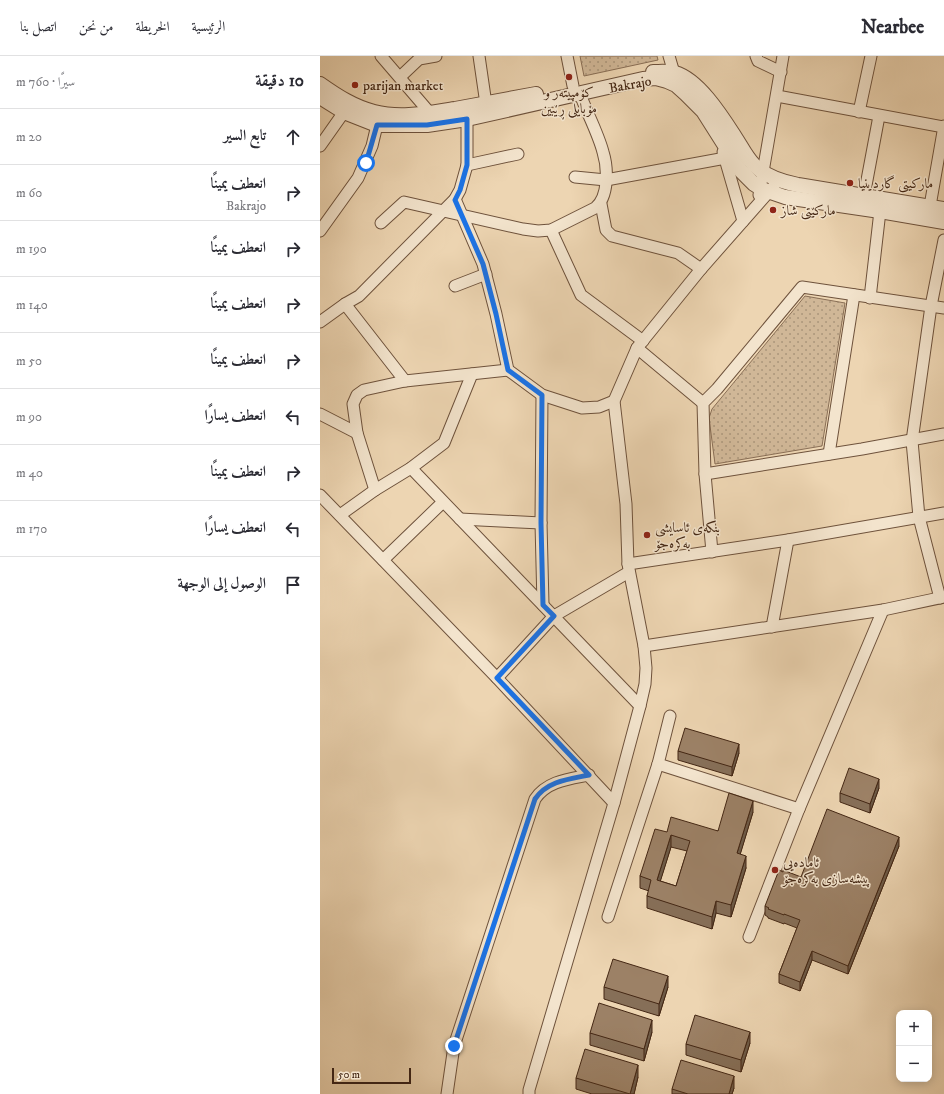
<!DOCTYPE html>
<html lang="ar">
<head>
<meta charset="utf-8">
<style>
  :root { --surface:#fff; --page:#f7f7f7; --text:#2b2b33; --muted:#7c7c81; --line:#e1e1e2 }
  body { margin:0; font-family:"IM FELL DW Pica",Amiri,serif; background:var(--page); color:var(--text); direction:rtl }
  .controls { position:absolute; right:12px; bottom:12px; display:grid; overflow:hidden; border-radius:8px; box-shadow:0 2px 10px #0003 }
  .controls button { width:36px; height:36px; display:grid; place-items:center; padding:0; border:0; border-bottom:1px solid var(--line); background:var(--surface); color:var(--text); font:20px sans-serif }
  .scale { position:absolute; left:12px; bottom:10px; width:79px; box-sizing:border-box; padding-left:4px; border:2px solid #442714; border-top:0; font-size:11px; line-height:14px; white-space:nowrap; color:#442714; -webkit-text-stroke:3px #f3e4cd; paint-order:stroke }
  .stop { position:absolute; width:12px; height:12px; margin:-9px; border:3px solid #1a73e8; border-radius:50%; background:#fff }
  .stop.end { background:#1a73e8; border-color:#fff; box-shadow:0 1px 4px #0008 }
  .list { margin:0; padding:0; list-style:none }
  h2 { display:flex; justify-content:space-between; align-items:center; height:52px; margin:0; padding:0 16px; font-size:17px }
  h2 small { font-size:13px; font-weight:400; color:var(--muted) }
  .list li { display:grid; grid-template-columns:26px 1fr auto; gap:12px; align-items:center; box-sizing:border-box; height:56px; padding:0 16px; border-top:1px solid var(--line) }
  .list b { display:block; font-size:15px; white-space:nowrap }
  .list p { margin:0; font-size:13px; white-space:nowrap; color:var(--muted) }
  .list em { font-size:13px; font-style:normal; color:var(--muted) }
  .icon { flex:none; width:22px; height:22px; fill:none; stroke:currentColor; stroke-width:2; stroke-linecap:round; stroke-linejoin:round }
  .map { position:relative; flex:none; width:624px; height:1038px; overflow:hidden; direction:ltr }
  header { display:flex; align-items:center; gap:24px; box-sizing:border-box; height:56px; padding:0 20px; background:var(--surface); border-bottom:1px solid var(--line) }
  header strong { font-size:19px }
  nav { display:flex; gap:22px; margin-inline-start:auto; font-size:14px }
  main { display:flex }
  aside { flex:1; background:var(--surface) }
  .map>svg:first-child { display:block }
  .park { fill:url(#park-dots); stroke:#8a6f56 }
  .lines { fill:none; stroke-linecap:round; stroke-linejoin:round }
  .minor-casing { stroke:#6e523c; stroke-width:13 }
  .tertiary-casing { stroke:#6e523c; stroke-width:16 }
  .minor { stroke:#f3e4cd; stroke-width:11 }
  .tertiary { stroke:#f3e4cd; stroke-width:14 }
  .wall { fill:#866f58; stroke:#442714; fill-rule:evenodd }
  .shaded-wall { fill:#6d5a47; stroke:#442714 }
  .building { fill:#9c8166; stroke:#442714; fill-rule:evenodd }
  .route { stroke:#1a73e8; stroke-width:5 }
  .poi-dot { fill:#8f2418; stroke:#f3e4cd; stroke-width:1.5 }
  .labels { text-anchor:middle; stroke-width:3; stroke-linejoin:round; paint-order:stroke }
  .street-label { font-size:14px; fill:#442714; stroke:#f3e4cd }
  .poi-label { font-size:14px; fill:#442714; stroke:#f3e4cd; text-anchor:start }
</style>
</head>
<body>
<header>
<strong>Nearbee</strong>
<nav><a>الرئيسية</a><a>الخريطة</a><a>من نحن</a><a>اتصل بنا</a></nav>
</header>
<main>
<div class="map">
<svg width="624" height="1038" viewBox="0 0 624 1038">
  <defs>
    <pattern id="park-dots" width="8" height="8" patternUnits="userSpaceOnUse"><rect width="8" height="8" fill="#d0b797"/><path d="M2 2h.1M6 6h.1" fill="none" stroke="#aa957a" stroke-width="1.8" stroke-linecap="round"/></pattern>
  </defs>
  <rect width="100%" height="100%" fill="#edd5b2"/>
  <filter id="stains"><feTurbulence type="fractalNoise" baseFrequency=".005" numOctaves="4"/><feColorMatrix values="0 0 0 0 .2 0 0 0 0 .09 0 0 0 0 .02 0 0 0 .5 -.17"/></filter>
  <radialGradient id="worn" r=".72"><stop offset=".6" stop-color="#630" stop-opacity="0"/><stop offset="1" stop-color="#630" stop-opacity=".3"/></radialGradient>
  <g class="park">
    <path d="M260,0H337L338,4L264,20Z"/>
    <path d="M485,240L525,247L502,390L395,408L389,362L392,353Z"/>
  </g>
  <g class="lines">
    <g class="minor-casing">
      <g id="minor">
        <path d="M61,0L110,57"/>
        <path d="M159,0L166,48"/>
        <path d="M247,0L253,30"/>
        <path d="M349,0L354,17"/>
        <path d="M436,0L438,5L461,16"/>
        <path d="M80,21L99,3L116,0"/>
        <path d="M457,40L624,71"/>
        <path d="M539,56L551,0"/>
        <path d="M0,90L24,56"/>
        <path d="M403,96L423,165"/>
        <path d="M147,109L198,98"/>
        <path d="M255,121L286,124L411,101"/>
        <path d="M439,139L463,0"/>
        <path d="M544,140L559,60"/>
        <path d="M135,143L163,208L176,258L188,314L222,339L262,352L279,351L294,345"/>
        <path d="M281,148L286,174L292,180L358,197L381,213"/>
        <path d="M610,150L624,70"/>
        <path d="M61,167L84,146L203,173L218,175L231,174L275,152C289,141 288,112 283,96C278,77 267,57 260,38"/>
        <path d="M231,174L261,239L323,285"/>
        <path d="M0,175L38,122L52,90L57,69"/>
        <path d="M135,230L166,218"/>
        <path d="M550,242L560,155"/>
        <path d="M25,248L85,325"/>
        <path d="M0,266L25,248L39,240L135,143L140,134L147,109V63"/>
        <path d="M317,292L383,347"/>
        <path d="M222,339L221,467L223,549"/>
        <path d="M0,358L37,377"/>
        <path d="M509,398L534,239"/>
        <path d="M91,412L320,650"/>
        <path d="M385,418L542,393L624,378"/>
        <path d="M55,434L37,377L33,348L37,339L44,334L85,325L188,314"/>
        <path d="M0,439L177,622L294,747"/>
        <path d="M20,459L55,434L91,412L124,387L152,318"/>
        <path d="M140,463L221,467"/>
        <path d="M392,496L385,418L383,347L397,333L482,231L624,252"/>
        <path d="M63,504L123,446"/>
        <path d="M308,508L468,484L624,457"/>
        <path d="M620,542L599,461L592,385L611,250L624,184"/>
        <path d="M452,571L468,484"/>
        <path d="M324,590L563,554L624,541"/>
        <path d="M177,622L234,560L309,516"/>
        <path d="M338,708L479,753"/>
        <path d="M288,861L338,708L350,660"/>
        <path d="M429,881L479,753L563,554"/>
        <path d="M127,1038L134,990L215,743C227,725 249,723 269,719"/>
        <path d="M209,1038V1034L294,747L320,650L325,628L326,612L324,590L308,508L306,448L294,345L317,292L381,213L454,130"/>
      </g>
    </g>
    <g class="tertiary-casing">
      <g id="tertiary">
        <path d="M333,16C340,16 348,15 355,17C379,24 402,61 415,81C421,90 426,101 434,109C445,120 462,126 478,129L624,153"/>
        <path d="M0,28C17,40 34,51 54,56C81,63 108,57 135,53C163,48 190,43 216,38"/>
        <path d="M0,41L24,56L57,69H107L147,63L323,23L336,22L347,25L356,29L366,38L383,55L421,115L434,128L442,133L465,141L560,155L624,166"/>
      </g>
    </g>
    <use href="#minor" class="minor"/>
    <use href="#tertiary" class="tertiary"/>
  </g>
  <g class="wall">
    <path d="M358,695L419,697L412,720L358,704Z"/>
    <path d="M559,732L550,757L520,746V737Z"/>
    <path d="M433,756L420,798L426,812L411,861L396,857L392,873L327,852V840L329,835L320,832V820L347,776L398,775ZM351,791L367,795L356,830L340,825Z"/>
    <path d="M579,790L528,918L492,904L480,935L459,927V918L477,872L464,867V868L448,862V861L445,859V850L481,821Z"/>
    <path d="M284,931H348L339,960L284,943Z"/>
    <path d="M332,976L324,1005L270,989V977Z"/>
    <path d="M430,987L421,1016L366,999V988Z"/>
    <path d="M318,1021L314,1038H272L256,1033V1022Z"/>
    <path d="M414,1032L412,1038H352V1033Z"/>
  </g>
  <g class="shaded-wall">
    <path d="M419,688V697L412,720V711Z"/>
    <path d="M559,723V732L550,757V748Z"/>
    <path d="M433,745V756L417,809V797Z"/>
    <path d="M351,779V791L337,836V824Z"/>
    <path d="M579,781V790L528,918V910Z"/>
    <path d="M426,800V812L411,861V849Z"/>
    <path d="M396,845V857L392,873V861Z"/>
    <path d="M492,895V904L480,935V926Z"/>
    <path d="M348,920V931L339,960V948Z"/>
    <path d="M332,964V976L324,1005V993Z"/>
    <path d="M430,976V987L421,1016V1004Z"/>
    <path d="M318,1009V1021L314,1038H310Z"/>
    <path d="M414,1020V1032L412,1038H409Z"/>
  </g>
  <g class="building">
    <path d="M365,672L419,688L412,711L358,695Z"/>
    <path d="M529,712L559,723L550,748L520,737Z"/>
    <path d="M409,737L433,745L417,797L426,800L411,849L396,845L392,861L327,840L331,824L320,820L335,773L347,776L351,761L398,775ZM351,779L370,785L356,830L337,824Z"/>
    <path d="M507,753L579,781L528,910L492,895L480,926L459,918L480,864L464,858V859L448,853L449,852L445,850L459,814L463,816V814L481,821Z"/>
    <path d="M293,903L348,920L339,948L284,931Z"/>
    <path d="M279,947L332,964L324,993L270,977Z"/>
    <path d="M375,959L430,976L421,1004L366,988Z"/>
    <path d="M265,993L318,1009L310,1038L256,1022Z"/>
    <path d="M361,1004L414,1020L409,1038H368L352,1033Z"/>
  </g>
  <g class="lines">
    <path class="route" d="M46,107L57,69H107L147,63V109L140,134L135,144L163,208L176,258L188,314L222,339L221,467L223,549L234,560L177,622L269,719C249,723 227,725 215,743L134,990"/>
  </g>
  <g class="poi-dot">
    <circle cx="249" cy="21" r="4"/>
    <circle cx="35" cy="29" r="4"/>
    <circle cx="530" cy="127" r="4"/>
    <circle cx="453" cy="154" r="4"/>
    <circle cx="327" cy="479" r="4"/>
    <circle cx="455" cy="814" r="4"/>
  </g>
  <g class="labels">
    <g class="street-label">
      <text transform="translate(310 28) rotate(-10)" y="5">Bakrajo</text>
    </g>
    <g class="poi-label">
      <text x="43" y="34">parijan market</text>
      <text x="249" y="41" text-anchor="middle">کۆمپیتەر و<tspan x="249" dy="16">مۆبایلی ڕێبین</tspan></text>
      <text x="538" y="132">مارکیتی گاردینیا</text>
      <text x="461" y="159">مارکێتی شاز</text>
      <text x="335" y="476">بنکەی ئاسایشی<tspan x="335" dy="16">بەکرەجۆ</tspan></text>
      <text x="463" y="811">ئامادەیی<tspan x="463" dy="16">پیشەسازی بەکرەجۆ</tspan></text>
    </g>
  </g>
  <rect width="100%" height="100%" filter="url(#stains)"/>
  <rect width="100%" height="100%" fill="url(#worn)"/>
</svg>
<div class="controls">
<button>+</button>
<button>−</button>
</div>
<div class="scale">50 m</div>
<div class="stop" style="left:46px;top:107px"></div>
<div class="stop end" style="left:134px;top:990px"></div>
</div>
<aside>
<h2>10 دقيقة<small>سيرًا · 760 m</small></h2>
<ul class="list">
<li><svg class="icon" aria-label="ahead" viewBox="0 0 24 24"><path d="M12 20V5M6 11l6-6 6 6"/></svg><div><b>تابع السير</b></div><em>20 m</em></li>
<li><svg class="icon" aria-label="right" viewBox="0 0 24 24"><path d="M7 20v-9h11M14 6l5 5-5 5"/></svg><div><b>انعطف يمينًا</b><p>Bakrajo</p></div><em>60 m</em></li>
<li><svg class="icon" aria-label="right" viewBox="0 0 24 24"><path d="M7 20v-9h11M14 6l5 5-5 5"/></svg><div><b>انعطف يمينًا</b></div><em>190 m</em></li>
<li><svg class="icon" aria-label="right" viewBox="0 0 24 24"><path d="M7 20v-9h11M14 6l5 5-5 5"/></svg><div><b>انعطف يمينًا</b></div><em>140 m</em></li>
<li><svg class="icon" aria-label="right" viewBox="0 0 24 24"><path d="M7 20v-9h11M14 6l5 5-5 5"/></svg><div><b>انعطف يمينًا</b></div><em>50 m</em></li>
<li><svg class="icon" aria-label="left" viewBox="0 0 24 24"><path d="M17 20v-9H6M10 6l-5 5 5 5"/></svg><div><b>انعطف يسارًا</b></div><em>90 m</em></li>
<li><svg class="icon" aria-label="right" viewBox="0 0 24 24"><path d="M7 20v-9h11M14 6l5 5-5 5"/></svg><div><b>انعطف يمينًا</b></div><em>40 m</em></li>
<li><svg class="icon" aria-label="left" viewBox="0 0 24 24"><path d="M17 20v-9H6M10 6l-5 5 5 5"/></svg><div><b>انعطف يسارًا</b></div><em>170 m</em></li>
<li><svg class="icon" aria-label="arrive" viewBox="0 0 24 24"><path d="M6 21V4h12l-3 4 3 4H6"/></svg><div><b>الوصول إلى الوجهة</b></div></li>
</ul>
</aside>
</main>
</body>
</html>
